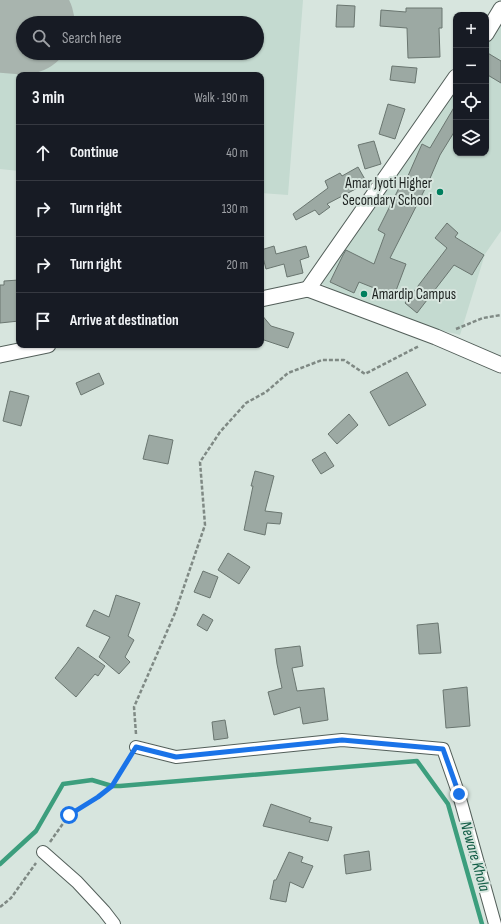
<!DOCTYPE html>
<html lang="en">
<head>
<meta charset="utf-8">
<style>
  :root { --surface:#171b24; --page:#242831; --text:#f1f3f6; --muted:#9ea1a6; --line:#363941 }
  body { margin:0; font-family:"Sofia Sans Condensed",sans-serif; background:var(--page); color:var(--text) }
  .controls { position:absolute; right:12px; top:12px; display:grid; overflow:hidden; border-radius:8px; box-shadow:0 1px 3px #0004 }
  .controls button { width:36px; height:36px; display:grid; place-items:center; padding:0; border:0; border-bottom:1px solid var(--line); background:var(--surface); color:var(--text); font:20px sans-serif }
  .stop { position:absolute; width:12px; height:12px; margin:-9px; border:3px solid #1a73e8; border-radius:50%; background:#fff }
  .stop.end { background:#1a73e8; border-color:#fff; box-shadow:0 1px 4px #0008 }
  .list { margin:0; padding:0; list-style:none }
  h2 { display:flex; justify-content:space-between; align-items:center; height:52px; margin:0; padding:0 16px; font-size:17px }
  h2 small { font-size:13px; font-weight:400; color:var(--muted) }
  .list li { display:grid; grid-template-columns:26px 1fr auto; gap:12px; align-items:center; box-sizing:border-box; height:56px; padding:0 16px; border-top:1px solid var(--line) }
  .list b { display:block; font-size:15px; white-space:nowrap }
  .list em { font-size:13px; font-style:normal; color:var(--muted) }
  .icon { flex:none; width:22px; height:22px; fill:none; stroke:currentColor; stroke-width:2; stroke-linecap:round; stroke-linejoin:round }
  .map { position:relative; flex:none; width:501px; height:924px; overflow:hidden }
  .search { position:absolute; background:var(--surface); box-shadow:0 1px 3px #0004; left:16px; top:16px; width:248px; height:44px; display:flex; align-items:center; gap:10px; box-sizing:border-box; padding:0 14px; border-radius:22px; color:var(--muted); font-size:15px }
  .panel { position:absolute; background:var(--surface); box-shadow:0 1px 3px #0004; left:16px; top:72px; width:248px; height:276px; border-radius:8px }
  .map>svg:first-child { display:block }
  .built { fill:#c4dad0; fill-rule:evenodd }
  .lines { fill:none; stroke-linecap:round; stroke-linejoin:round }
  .stream { stroke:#3c9e7d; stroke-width:4.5 }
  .runway { stroke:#a8b4ae; stroke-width:103 }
  .building { fill:#9ca9a3; stroke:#6a7670 }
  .minor-casing { stroke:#535f5a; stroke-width:14 }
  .tertiary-casing { stroke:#535f5a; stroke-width:17 }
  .path { stroke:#7f8984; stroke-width:2.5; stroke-dasharray:4 2; stroke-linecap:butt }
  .minor { stroke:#fff; stroke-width:12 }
  .tertiary { stroke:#fff; stroke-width:15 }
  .route { stroke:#1a73e8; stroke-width:5 }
  .poi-dot { fill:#007f5e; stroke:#d7e5de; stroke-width:1.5 }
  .labels { text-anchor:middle; stroke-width:4; stroke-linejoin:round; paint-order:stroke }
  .poi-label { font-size:15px; fill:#1d2220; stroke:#d7e5de; text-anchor:end }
  .water-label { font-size:16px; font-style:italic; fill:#135e47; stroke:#d7e5de }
</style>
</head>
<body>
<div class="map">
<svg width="501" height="924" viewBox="0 0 501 924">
  <rect width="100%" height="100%" fill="#d7e5de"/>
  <g class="built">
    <path d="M0,0H303L288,195L261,193V75H19V171L0,169ZM23,23H257V53H23Z"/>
    <path d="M501,21V231L485,254L460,335L395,319L318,282L456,80V153H486V36Z"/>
  </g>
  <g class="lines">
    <path class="stream" d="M0,864L36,831L63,784L92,780L112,786H120L417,761L448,804L482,924"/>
    <path class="runway" d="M0,21L23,23"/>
  </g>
  <g class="building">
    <path d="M337,5L355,6L354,27H336Z"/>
    <path d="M406,8H442V28H439L440,57L408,58L407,28L380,26L381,10L406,12Z"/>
    <path d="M486,52L501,61V83L486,74Z"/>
    <path d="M392,66L417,68L415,83L390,80Z"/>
    <path d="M388,104L405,109L395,139L379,134Z"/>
    <path d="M456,104V129L440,155L428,183L390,258L406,264L394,296L359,282L354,293L330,282L343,255L346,250L374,264L385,234L378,230L401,184L404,185L422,144L430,148Z"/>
    <path d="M374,141L381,164L365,169L358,145Z"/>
    <path d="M358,167L367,183L327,204L330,207L319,215L315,210L296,220L293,214L328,188L325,181L340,173L342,176Z"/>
    <path d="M447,223L458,233L455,237L484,255L472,275L454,265L417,313L405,303L447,248L435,238Z"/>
    <path d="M274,246L276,254L306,246L309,257L300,260L303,273L287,277L284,264L266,269L261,250Z"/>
    <path d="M19,280V321L0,323V285H4V281Z"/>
    <path d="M261,314L271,326L294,333L288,348L261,339Z"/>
    <path d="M407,372L426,405L389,426L370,392Z"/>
    <path d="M99,373L104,384L81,395L76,383Z"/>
    <path d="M10,391L29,396L21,426L3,421Z"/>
    <path d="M349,414L358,425L337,444L328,434Z"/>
    <path d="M149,435L173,440L168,464L143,459Z"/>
    <path d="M325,452L334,466L321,474L312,460Z"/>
    <path d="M255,471L274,476L265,511L282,513L280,524L267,523L265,535L244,530L253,486H251Z"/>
    <path d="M228,553L250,567L239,584L218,570Z"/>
    <path d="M203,571L218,577L210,598L194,592Z"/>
    <path d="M116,595L140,603L128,636L134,640L125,657L130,662L119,674L99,657L110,637L86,626L94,610L109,617Z"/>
    <path d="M203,614L213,620L207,631L197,625Z"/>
    <path d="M438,623L441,653L419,654L417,625Z"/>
    <path d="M300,646L303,666L292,668L297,691L324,688L328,720L303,724L300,707L274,715L268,692L282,688L277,664L275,649Z"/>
    <path d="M78,647L105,666L98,676L95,674L76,697L55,678L67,663Z"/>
    <path d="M467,687L470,726L446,728L443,690Z"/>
    <path d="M225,720L228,738L214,740L212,722Z"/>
    <path d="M271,804L311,818L309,822L332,827L328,841L263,826Z"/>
    <path d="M369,851L371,870L346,874L344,855Z"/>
    <path d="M289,852L303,857L301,862L313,866L303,888L290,882L286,902L270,899L274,880H276Z"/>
  </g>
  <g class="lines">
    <g class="minor-casing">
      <g id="minor">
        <path d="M136,747L176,757L342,740L443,749L459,795L495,924"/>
        <path d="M43,852L77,882L104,911L114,924"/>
      </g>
    </g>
    <g class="tertiary-casing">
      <g id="tertiary">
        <path d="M486,34L501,9"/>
        <path d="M308,289L456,77"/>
        <path d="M308,289L436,337L501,365"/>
        <path d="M261,299L308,289"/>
        <path d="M0,355L48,345"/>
      </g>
    </g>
    <g class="path">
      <path d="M456,329L483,318L501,315"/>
      <path d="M136,734L134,707L175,613L205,525L200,462L220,432L246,403L266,392L288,373L322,360H344L365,374L419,346"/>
      <path d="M50,842L69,815L99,797L112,786L130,757"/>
      <path d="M0,907L11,898L36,863"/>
    </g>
    <use href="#minor" class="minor"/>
    <use href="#tertiary" class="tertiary"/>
  </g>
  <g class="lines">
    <path class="route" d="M69,815L98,797L112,786L136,747L176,757L342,740L443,749L459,794"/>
  </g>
  <g class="poi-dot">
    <circle cx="440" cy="192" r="4"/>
    <circle cx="364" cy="294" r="4"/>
  </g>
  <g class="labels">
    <g class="poi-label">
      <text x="432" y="188">Amar Jyoti Higher<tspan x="432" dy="17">Secondary School</tspan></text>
      <text x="372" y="299" text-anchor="start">Amardip Campus</text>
    </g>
    <g class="water-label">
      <text transform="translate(476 856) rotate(74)" y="6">Neware Khola</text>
    </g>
  </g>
</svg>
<div class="controls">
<button>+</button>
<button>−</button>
<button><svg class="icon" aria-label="locate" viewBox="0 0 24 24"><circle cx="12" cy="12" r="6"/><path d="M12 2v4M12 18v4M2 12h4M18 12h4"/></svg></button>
<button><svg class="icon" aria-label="layers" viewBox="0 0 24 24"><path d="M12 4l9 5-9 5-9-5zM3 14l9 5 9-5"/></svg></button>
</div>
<div class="stop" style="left:69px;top:815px"></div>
<div class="stop end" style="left:459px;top:794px"></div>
<div class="search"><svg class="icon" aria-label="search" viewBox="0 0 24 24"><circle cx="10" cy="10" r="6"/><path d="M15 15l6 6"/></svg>Search here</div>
<section class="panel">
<h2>3 min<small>Walk · 190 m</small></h2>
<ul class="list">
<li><svg class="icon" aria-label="ahead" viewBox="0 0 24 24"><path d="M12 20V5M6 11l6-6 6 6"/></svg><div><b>Continue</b></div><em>40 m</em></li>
<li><svg class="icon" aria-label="right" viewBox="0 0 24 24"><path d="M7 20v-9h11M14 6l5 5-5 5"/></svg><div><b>Turn right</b></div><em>130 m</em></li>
<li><svg class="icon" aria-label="right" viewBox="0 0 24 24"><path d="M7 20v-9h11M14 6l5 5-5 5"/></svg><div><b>Turn right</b></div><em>20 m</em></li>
<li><svg class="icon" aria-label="arrive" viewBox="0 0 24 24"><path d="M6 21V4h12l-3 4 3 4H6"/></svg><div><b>Arrive at destination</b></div></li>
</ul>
</section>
</div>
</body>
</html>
